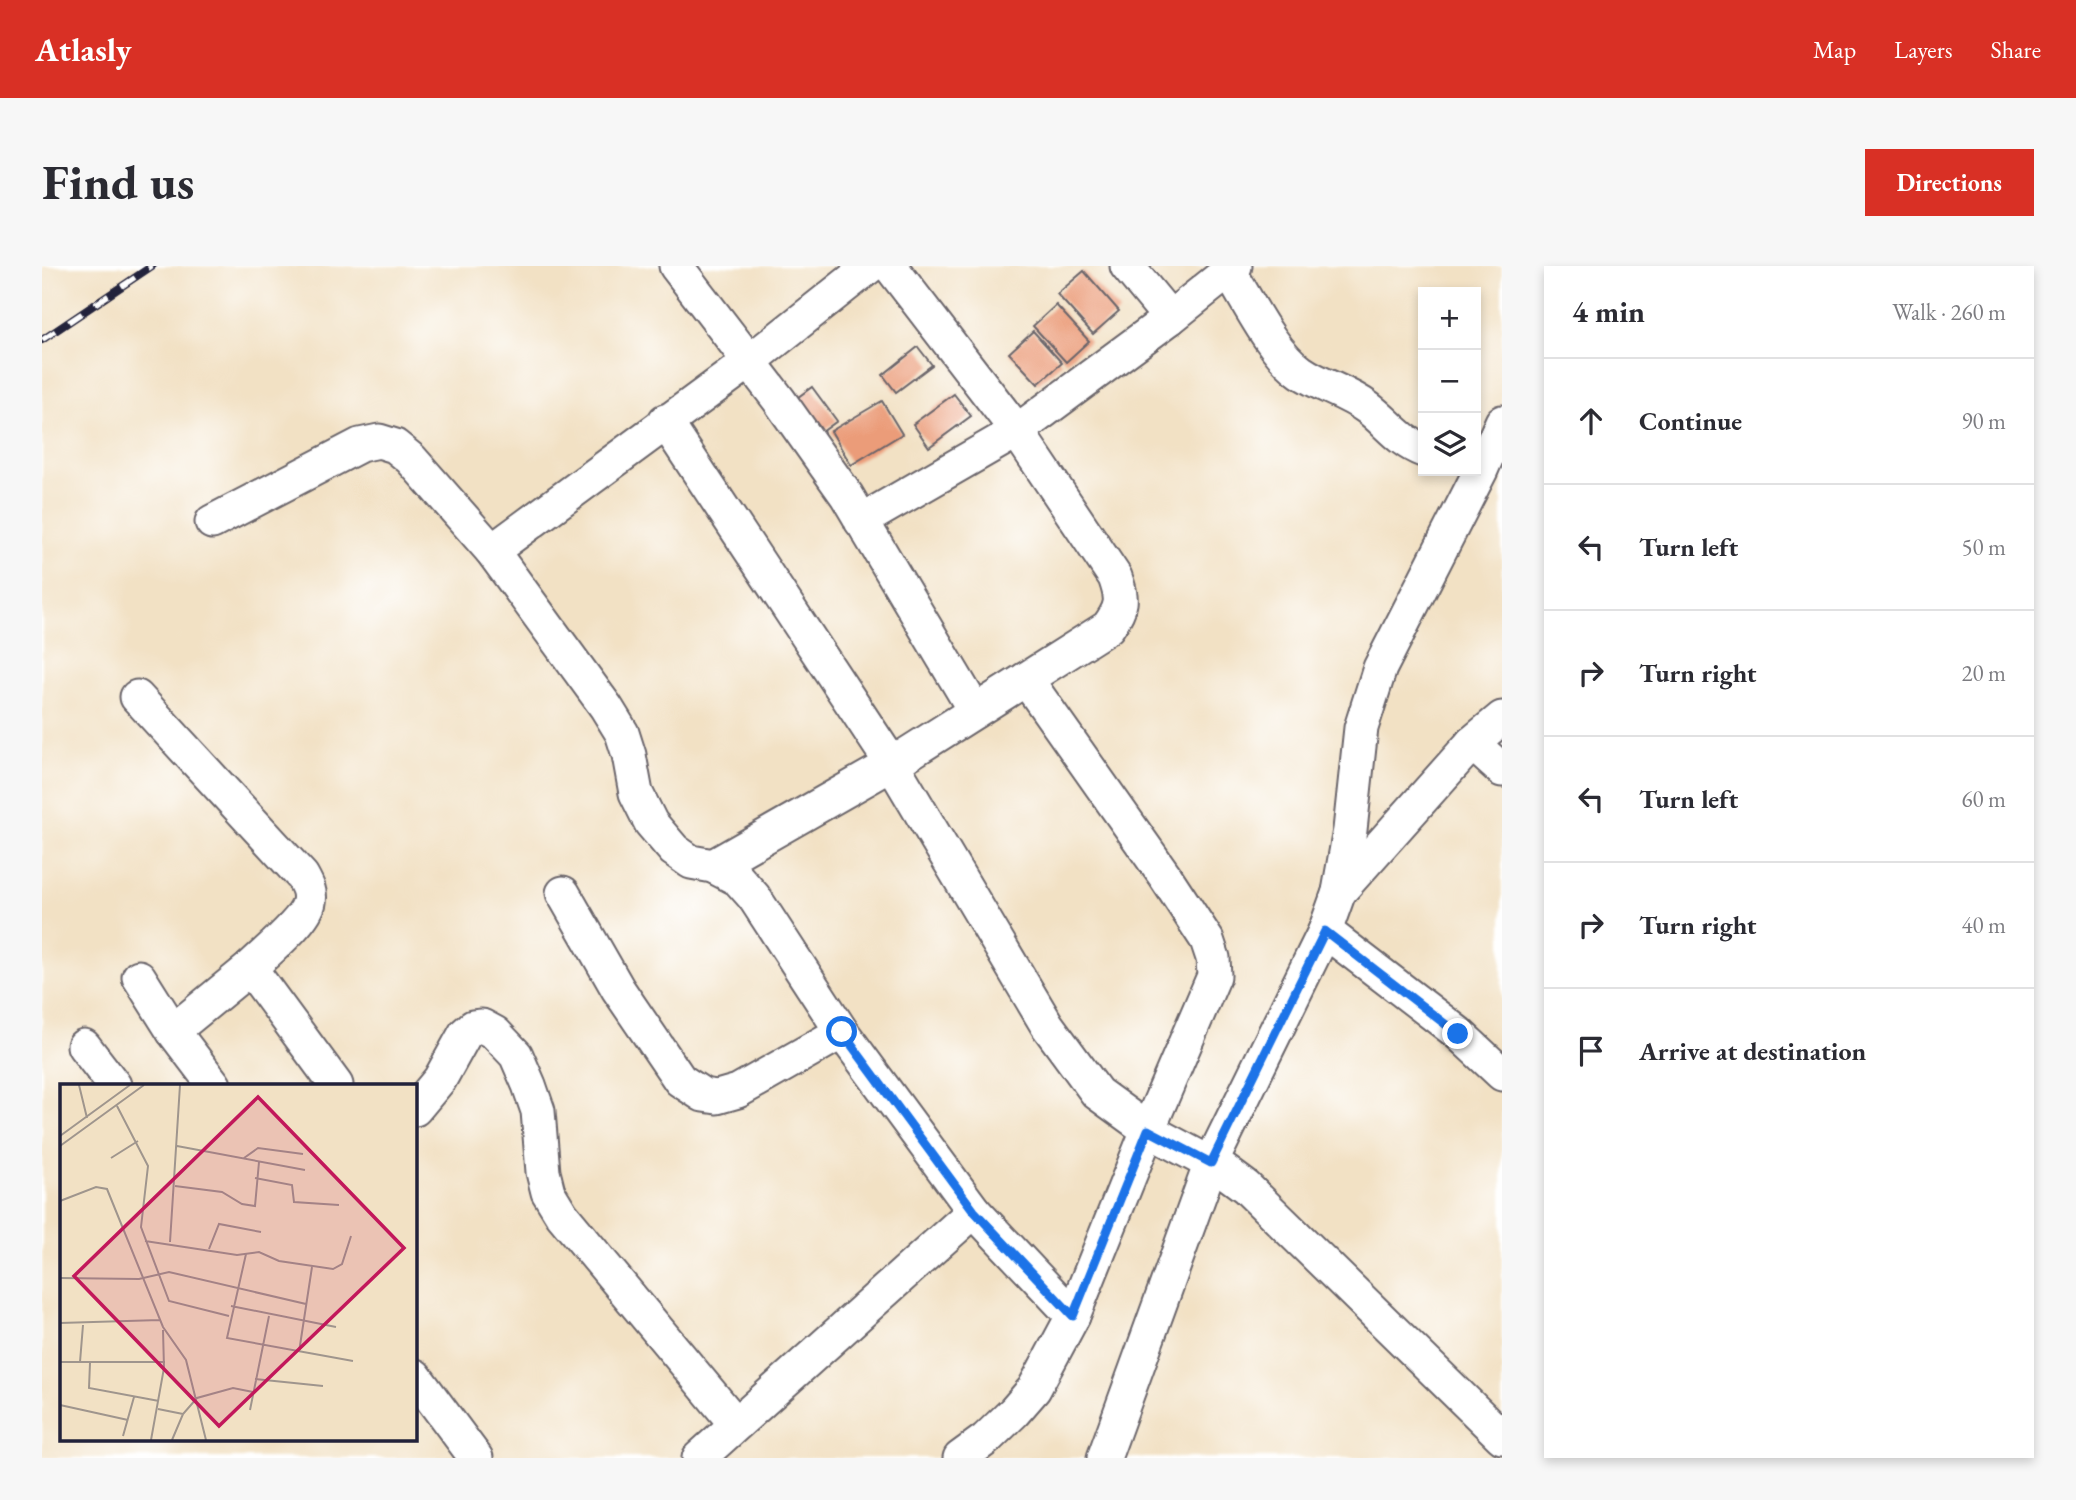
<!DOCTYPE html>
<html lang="en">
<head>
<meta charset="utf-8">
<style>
  :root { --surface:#fff; --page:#f7f7f7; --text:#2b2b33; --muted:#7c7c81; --line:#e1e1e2; --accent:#d93025 }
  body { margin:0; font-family:"EB Garamond",serif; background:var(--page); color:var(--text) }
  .controls { position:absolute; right:21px; top:21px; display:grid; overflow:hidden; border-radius:0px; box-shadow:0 4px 10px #0003 }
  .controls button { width:63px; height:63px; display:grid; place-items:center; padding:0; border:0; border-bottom:2px solid var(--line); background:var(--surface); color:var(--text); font:35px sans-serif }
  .stop { position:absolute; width:21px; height:21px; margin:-16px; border:5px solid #1a73e8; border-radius:50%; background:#fff }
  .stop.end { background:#1a73e8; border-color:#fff; box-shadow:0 2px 7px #0008 }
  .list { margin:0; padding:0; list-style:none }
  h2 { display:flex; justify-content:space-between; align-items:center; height:91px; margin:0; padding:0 28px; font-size:30px }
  h2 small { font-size:23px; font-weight:400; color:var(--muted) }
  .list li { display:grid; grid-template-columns:46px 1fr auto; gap:21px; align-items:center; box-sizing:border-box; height:126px; padding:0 28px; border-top:2px solid var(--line) }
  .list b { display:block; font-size:26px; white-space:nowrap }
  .list em { font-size:23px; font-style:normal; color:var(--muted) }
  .icon { flex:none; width:38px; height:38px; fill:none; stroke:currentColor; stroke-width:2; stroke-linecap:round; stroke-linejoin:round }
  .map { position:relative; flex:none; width:1460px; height:1192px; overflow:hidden; border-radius:0px }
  header { display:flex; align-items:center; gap:42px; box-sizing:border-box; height:98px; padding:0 35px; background:var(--accent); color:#fff }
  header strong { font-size:33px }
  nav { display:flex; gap:38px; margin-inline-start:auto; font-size:24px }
  .intro { display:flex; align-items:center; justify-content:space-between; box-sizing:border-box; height:168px; padding:0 42px }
  h1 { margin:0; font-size:49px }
  .button { padding:18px 32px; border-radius:0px; background:var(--accent); color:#fff; font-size:24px; font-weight:700 }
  main { display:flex; gap:42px; padding:0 42px }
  aside { flex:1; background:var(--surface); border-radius:0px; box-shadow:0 4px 10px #0003 }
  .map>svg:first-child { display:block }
  .building { fill:#eb9c79 }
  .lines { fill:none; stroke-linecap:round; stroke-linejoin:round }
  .street-casing { stroke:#6b656b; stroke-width:37 }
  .street { stroke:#fff; stroke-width:33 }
  .rail-casing { stroke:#22223b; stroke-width:8 }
  .rail { stroke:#fff; stroke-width:5; stroke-dasharray:16; stroke-linecap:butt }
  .route { stroke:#1a73e8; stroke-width:9 }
  .inset-road { fill:none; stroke:#9f958d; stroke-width:2 }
  .view { fill:#c2185b; fill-opacity:0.15; stroke:#c2185b; stroke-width:3.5 }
  .inset-edge { fill:none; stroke:#22223b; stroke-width:3.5 }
</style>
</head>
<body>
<header>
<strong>Atlasly</strong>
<nav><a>Map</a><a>Layers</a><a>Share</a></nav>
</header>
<div class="intro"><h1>Find us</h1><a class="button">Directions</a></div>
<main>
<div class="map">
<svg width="1460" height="1192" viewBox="0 0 1460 1192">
  <rect width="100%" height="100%" fill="#fff"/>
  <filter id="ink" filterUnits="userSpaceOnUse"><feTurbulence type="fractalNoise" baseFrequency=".0143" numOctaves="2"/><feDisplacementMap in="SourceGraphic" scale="14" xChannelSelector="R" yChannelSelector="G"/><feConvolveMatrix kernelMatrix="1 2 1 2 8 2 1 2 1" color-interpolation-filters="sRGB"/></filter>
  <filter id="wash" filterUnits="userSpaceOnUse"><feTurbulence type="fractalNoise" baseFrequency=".00686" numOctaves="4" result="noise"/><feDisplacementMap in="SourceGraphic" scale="28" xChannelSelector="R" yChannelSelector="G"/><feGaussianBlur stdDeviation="1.57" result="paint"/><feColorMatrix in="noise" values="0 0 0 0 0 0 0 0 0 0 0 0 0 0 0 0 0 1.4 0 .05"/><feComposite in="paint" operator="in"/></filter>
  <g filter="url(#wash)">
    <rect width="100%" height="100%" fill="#f2e1c4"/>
    <g id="blocks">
      <g class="building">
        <path d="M1042,5L1077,45L1051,68L1015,28Z"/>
        <path d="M1014,39L1047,75L1024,96L991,60Z"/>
        <path d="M991,65L1020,97L996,118L967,87Z"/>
        <path d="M876,81L890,99L854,126L841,109Z"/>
        <path d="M770,121L795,155L773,171L748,137Z"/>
        <path d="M912,128L929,150L887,181L871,158Z"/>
        <path d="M840,135L860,168L809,199L789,165Z"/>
      </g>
    </g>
  </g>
  <g filter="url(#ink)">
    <use href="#blocks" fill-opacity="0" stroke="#6b656b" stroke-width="2"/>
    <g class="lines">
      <g class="street-casing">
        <g id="street">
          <path d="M634,0L737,134L805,230L933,445"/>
          <path d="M1085,0L1128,52"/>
          <path d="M1187,5C1206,35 1230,86 1259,106C1279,120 1305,126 1326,142C1345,156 1357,175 1381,184"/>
          <path d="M623,155L850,498L1005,759L1055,827L1106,864L1181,904L1204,921L1460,1171"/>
          <path d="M819,255L975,165L1128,52L1193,0"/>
          <path d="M170,256L318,179L337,175L353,180L369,193L450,285L564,441L580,467L587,489L594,527L609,557L632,584L649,596L671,600L696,613L712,631L800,766L932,945L1031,1050"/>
          <path d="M450,285L708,95L828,0"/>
          <path d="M95,431L260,610C265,619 269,626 267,636C264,654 222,688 208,702L294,819"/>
          <path d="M1430,477L1460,504"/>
          <path d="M671,600L850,498L1066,361C1081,340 1081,334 1073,311L975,165L848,0"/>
          <path d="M1297,626L1430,477L1460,452"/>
          <path d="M521,627L576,723L638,814L661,829L675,831L696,825L800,766"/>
          <path d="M1283,665L1416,767L1460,808"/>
          <path d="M97,711L131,765L172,819"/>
          <path d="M131,765L208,702"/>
          <path d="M42,780L72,819"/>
          <path d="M373,843L398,813L423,768L431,761L440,760L453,767L474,789L487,819L496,845L501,906L506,926L520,949L693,1157"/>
          <path d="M373,1110L434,1192"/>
          <path d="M657,1192L932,945"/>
          <path d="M918,1192L944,1173L972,1146L992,1123L1031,1050L1106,864L1172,710L1171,692L1165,674L1123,610L984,413"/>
          <path d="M1062,1192L1169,897L1283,665L1297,626L1308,564L1319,462L1338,402L1439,204L1460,156"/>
        </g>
      </g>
      <use href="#street" class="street"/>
      <g class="rail-casing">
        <path id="rail" d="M0,74L110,0"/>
      </g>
      <use href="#rail" class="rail"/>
    </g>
  </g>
  <g class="lines" filter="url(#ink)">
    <path class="route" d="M800,766L932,945L1031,1050L1106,864L1169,897L1283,665L1416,768"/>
  </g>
  <g transform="translate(18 818)">
    <rect width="357" height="357" fill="#f2e1c4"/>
    <path class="inset-road" d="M19,1L27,34M57,22L88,82L81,143L109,217L169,232M0,52L70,1M0,62L84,1M117,62L245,86M51,74L78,57M184,74L198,64L243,70M195,94L232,101L234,118L279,121M115,102L162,108L182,120L195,122L199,78M0,117L36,103L47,105L103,243L126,276L146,356M85,157L177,171L199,168L219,177L273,185L282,180L291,152M110,158L120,1M149,165L159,140L201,148M186,170L167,254L293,277M0,194L79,195L109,188L246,220M171,222L276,243M0,239L100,236M239,268L252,183M0,278H105M20,278L23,241M30,279L29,304L99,317M195,295L263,302M0,321L68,336M98,325L123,330M190,326L209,232M63,352L74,313M91,356L104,284L103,246M112,356L123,330L137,314L173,304L193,308"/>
    <path class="view" d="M198,13L344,164L159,342L14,192Z"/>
    <rect width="357" height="357" class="inset-edge"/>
  </g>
</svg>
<div class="controls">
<button>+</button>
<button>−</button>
<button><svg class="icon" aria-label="layers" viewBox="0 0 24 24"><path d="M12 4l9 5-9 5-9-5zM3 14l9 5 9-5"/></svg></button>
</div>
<div class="stop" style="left:800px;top:766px"></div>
<div class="stop end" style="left:1416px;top:768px"></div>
</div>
<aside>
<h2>4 min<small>Walk · 260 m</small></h2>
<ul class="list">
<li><svg class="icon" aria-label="ahead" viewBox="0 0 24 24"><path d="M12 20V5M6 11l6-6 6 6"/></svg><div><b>Continue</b></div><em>90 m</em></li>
<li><svg class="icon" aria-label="left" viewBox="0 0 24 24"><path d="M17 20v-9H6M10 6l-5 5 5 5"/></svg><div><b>Turn left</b></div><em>50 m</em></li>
<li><svg class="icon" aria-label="right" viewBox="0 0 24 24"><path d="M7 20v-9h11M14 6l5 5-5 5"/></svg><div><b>Turn right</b></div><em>20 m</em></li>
<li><svg class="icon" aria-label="left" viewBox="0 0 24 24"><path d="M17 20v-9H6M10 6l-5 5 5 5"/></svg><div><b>Turn left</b></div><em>60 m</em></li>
<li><svg class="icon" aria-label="right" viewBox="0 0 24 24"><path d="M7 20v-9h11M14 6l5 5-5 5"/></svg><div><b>Turn right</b></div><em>40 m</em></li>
<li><svg class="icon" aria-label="arrive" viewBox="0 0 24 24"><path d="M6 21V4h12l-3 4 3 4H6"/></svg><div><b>Arrive at destination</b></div></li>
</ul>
</aside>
</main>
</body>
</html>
